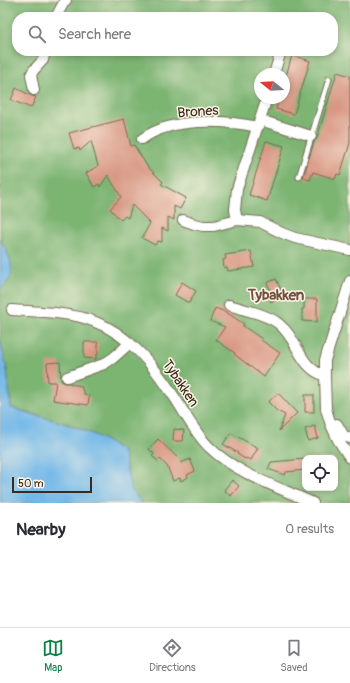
<!DOCTYPE html>
<html lang="en">
<head>
<meta charset="utf-8">
<style>
  :root { --surface:#fff; --page:#f7f7f7; --text:#2b2b33; --muted:#7c7c81; --line:#e1e1e2; --accent:#0b8043 }
  body { margin:0; font-family:Pangolin,sans-serif; background:var(--page); color:var(--text) }
  .controls { position:absolute; right:12px; bottom:12px; display:grid; overflow:hidden; border-radius:8px; box-shadow:0 2px 6px #0003 }
  .controls button { width:36px; height:36px; display:grid; place-items:center; padding:0; border:0; border-bottom:1px solid var(--line); background:var(--surface); color:var(--text); font:20px sans-serif }
  .compass { position:absolute; left:254px; top:68px; width:36px; height:36px; border-radius:50%; background:var(--surface); box-shadow:0 2px 6px #0003; rotate:288deg }
  .scale { position:absolute; left:12px; bottom:10px; width:80px; box-sizing:border-box; padding-left:4px; border:2px solid #3b2a1e; border-top:0; font-size:11px; line-height:14px; white-space:nowrap; color:#3b2a1e; -webkit-text-stroke:3px #fcf5e5; paint-order:stroke }
  .list { margin:0; padding:0; list-style:none }
  h2 { display:flex; justify-content:space-between; align-items:center; height:52px; margin:0; padding:0 16px; font-size:17px }
  h2 small { font-size:13px; font-weight:400; color:var(--muted) }
  .icon { flex:none; width:22px; height:22px; fill:none; stroke:currentColor; stroke-width:2; stroke-linecap:round; stroke-linejoin:round }
  .map { position:relative; flex:none; width:350px; height:503px; overflow:hidden }
  .search { position:absolute; background:var(--surface); box-shadow:0 2px 6px #0003; left:12px; right:12px; top:12px; height:44px; display:flex; align-items:center; gap:10px; box-sizing:border-box; padding:0 14px; border-radius:16px; color:var(--muted); font-size:15px }
  .sheet { height:124px; background:var(--surface) }
  nav { display:flex; justify-content:space-around; align-items:center; box-sizing:border-box; height:56px; border-top:1px solid var(--line); background:var(--surface); font-size:11px; color:var(--muted) }
  nav a { display:grid; justify-items:center; gap:2px }
  nav .on { color:var(--accent) }
  .map>svg:first-child { display:block }
  .forest { fill:#7bb472; stroke:#5b6f48; fill-rule:evenodd }
  .water { fill:#71b7e8; stroke:#567083 }
  .building { fill:#d89683 }
  .lines { fill:none; stroke-linecap:round; stroke-linejoin:round }
  .service-casing { stroke:#776954; stroke-width:7 }
  .minor-casing { stroke:#776954; stroke-width:12 }
  .service { stroke:#fff; stroke-width:5 }
  .minor { stroke:#fff; stroke-width:10 }
  .labels { text-anchor:middle; stroke-width:3; stroke-linejoin:round; paint-order:stroke }
  .street-label { font-size:14px; fill:#3b2a1e; stroke:#fcf5e5 }
  .neighbourhood-label { font-size:15px; font-weight:bold; fill:#725041; stroke:#fcf5e5 }
</style>
</head>
<body>
<div class="map">
<svg width="350" height="503" viewBox="0 0 350 503">
  <rect width="100%" height="100%" fill="#fcf5e5"/>
  <filter id="ink" filterUnits="userSpaceOnUse"><feTurbulence type="fractalNoise" baseFrequency=".025" numOctaves="2"/><feDisplacementMap in="SourceGraphic" scale="8" xChannelSelector="R" yChannelSelector="G"/><feConvolveMatrix kernelMatrix="1 2 1 2 8 2 1 2 1" color-interpolation-filters="sRGB"/></filter>
  <filter id="wash" filterUnits="userSpaceOnUse"><feTurbulence type="fractalNoise" baseFrequency=".012" numOctaves="4" result="noise"/><feDisplacementMap in="SourceGraphic" scale="16" xChannelSelector="R" yChannelSelector="G"/><feGaussianBlur stdDeviation="0.9" result="paint"/><feColorMatrix in="noise" values="0 0 0 0 0 0 0 0 0 0 0 0 0 0 0 0 0 1.4 0 .05"/><feComposite in="paint" operator="in"/></filter>
  <g filter="url(#wash)">
    <rect width="100%" height="100%" fill="#e7dfb9"/>
    <path class="forest" d="M0,0H350V503H142L131,489L123,452C91,427 49,419 11,408L7,370L0,338V290L10,279L7,252L0,239ZM17,17H333V51H17ZM260,74H284V98H260ZM305,458H335V488H305Z"/>
    <g class="water">
      <path d="M0,239C6,250 15,265 10,278C8,282 3,286 0,290Z"/>
      <path d="M0,338L7,370L11,408C50,420 91,427 123,452L131,489L142,503H0Z"/>
    </g>
    <g id="blocks">
      <g class="building">
        <path d="M292,55L310,61L294,114L276,109L279,98H284V83Z"/>
        <path d="M337,72L350,76V143L340,175L337,174L335,179L313,172L310,180L303,178L314,142L317,138Z"/>
        <path d="M16,88L32,96L36,97L31,108L11,100Z"/>
        <path d="M124,119L131,146L134,145L147,166L163,182L161,184L186,198L180,209L174,206V220L168,217V231L162,228V242L158,241L155,245L142,238L150,223L132,205L128,218L125,216L121,220L110,209L121,197L108,175L100,187L99,184L94,187L86,173L98,166L91,141L80,151L79,148L74,149L69,133Z"/>
        <path d="M266,141L284,146L267,201L249,195Z"/>
        <path d="M251,251L254,267L228,271L227,267L224,268L223,260L226,259L225,255Z"/>
        <path d="M276,279L284,296L271,302L267,293L271,291L267,283Z"/>
        <path d="M182,282L196,291L189,303L175,295Z"/>
        <path d="M304,299H317V322L302,321V309H304Z"/>
        <path d="M215,308L226,312L244,324L243,326L262,339L261,340L280,353L264,377L234,354L235,353L216,340L225,327L210,321Z"/>
        <path d="M84,342H98V355H96V359L84,358Z"/>
        <path d="M60,362L61,381L65,383H71V384L81,386L84,394L89,396L88,405L53,400L56,382H48L47,363Z"/>
        <path d="M278,393L297,413L279,431L285,415L277,411L268,402Z"/>
        <rect x="305" y="395" width="9" height="17"/>
        <path d="M315,426L318,438L308,441L305,429Z"/>
        <path d="M174,429L184,430L183,441H173Z"/>
        <path d="M231,433L258,448L251,460L246,458L245,459L237,454L238,453L223,444Z"/>
        <path d="M158,439L181,461V463L190,459L195,471L187,475L188,477L181,481L180,478L173,481L167,466L160,459L158,461L152,456L154,454L149,449Z"/>
        <path d="M305,459V470L286,472L285,475L268,469L271,462Z"/>
        <path d="M232,480L239,486L231,496L224,490Z"/>
      </g>
    </g>
  </g>
  <g filter="url(#ink)">
    <use href="#blocks" fill-opacity="0" stroke="#776954" stroke-width="1"/>
    <g class="lines">
      <g class="service-casing">
        <path id="service" d="M299,177L329,79"/>
      </g>
      <g class="minor-casing">
        <g id="minor">
          <path d="M56,17L64,2L66,0"/>
          <path d="M274,74L281,51"/>
          <path d="M34,90L31,75L33,71L43,60L45,51"/>
          <path d="M260,120L311,136"/>
          <path d="M142,139C172,117 223,120 258,127"/>
          <path d="M183,220L194,224L203,226H214L237,220L260,222L282,233L295,238L350,250"/>
          <path d="M237,220L235,210L237,189L267,98"/>
          <path d="M350,281L325,360V376L326,409L331,425L338,440L350,458"/>
          <path d="M229,305C244,310 267,314 279,324C299,340 298,367 325,376"/>
          <path d="M12,310C36,312 70,312 93,321C129,334 154,366 175,398C186,415 195,433 209,447C237,474 278,487 313,503"/>
          <path d="M67,377L104,364L113,358L130,343"/>
          <path d="M333,425L337,424L344,436L350,438"/>
        </g>
      </g>
      <use href="#service" class="service"/>
      <use href="#minor" class="minor"/>
    </g>
  </g>
  <g class="labels">
    <g class="street-label">
      <text transform="translate(198 111) rotate(-4)" y="5">Brones</text>
      <text transform="translate(181 383) rotate(56)" y="5">Tybakken</text>
    </g>
    <g class="neighbourhood-label">
      <text x="276" y="300">Tybakken</text>
    </g>
  </g>
</svg>
<div class="controls">
<button><svg class="icon" aria-label="locate" viewBox="0 0 24 24"><circle cx="12" cy="12" r="6"/><path d="M12 2v4M12 18v4M2 12h4M18 12h4"/></svg></button>
</div>
<svg class="compass" viewBox="-18 -18 36 36"><path d="M0-13l5 13h-10z" fill="#e53935"/><path d="M0 13l5-13h-10z" fill="#7c7c81"/></svg>
<div class="scale">50 m</div>
<div class="search"><svg class="icon" aria-label="search" viewBox="0 0 24 24"><circle cx="10" cy="10" r="6"/><path d="M15 15l6 6"/></svg>Search here</div>
</div>
<section class="sheet">
<h2>Nearby<small>0 results</small></h2>
<ul class="list">
</ul>
</section>
<nav>
<a class="on"><svg class="icon" aria-label="map" viewBox="0 0 24 24"><path d="M3 6l6-2 6 2 6-2v14l-6 2-6-2-6 2zM9 4v14M15 6v14"/></svg>Map</a>
<a><svg class="icon" aria-label="directions" viewBox="0 0 24 24"><path d="M12 3l9 9-9 9-9-9zM9 14v-3h6M13 9l2 2-2 2"/></svg>Directions</a>
<a><svg class="icon" aria-label="saved" viewBox="0 0 24 24"><path d="M7 4h10v16l-5-4-5 4z"/></svg>Saved</a>
</nav>
</body>
</html>
